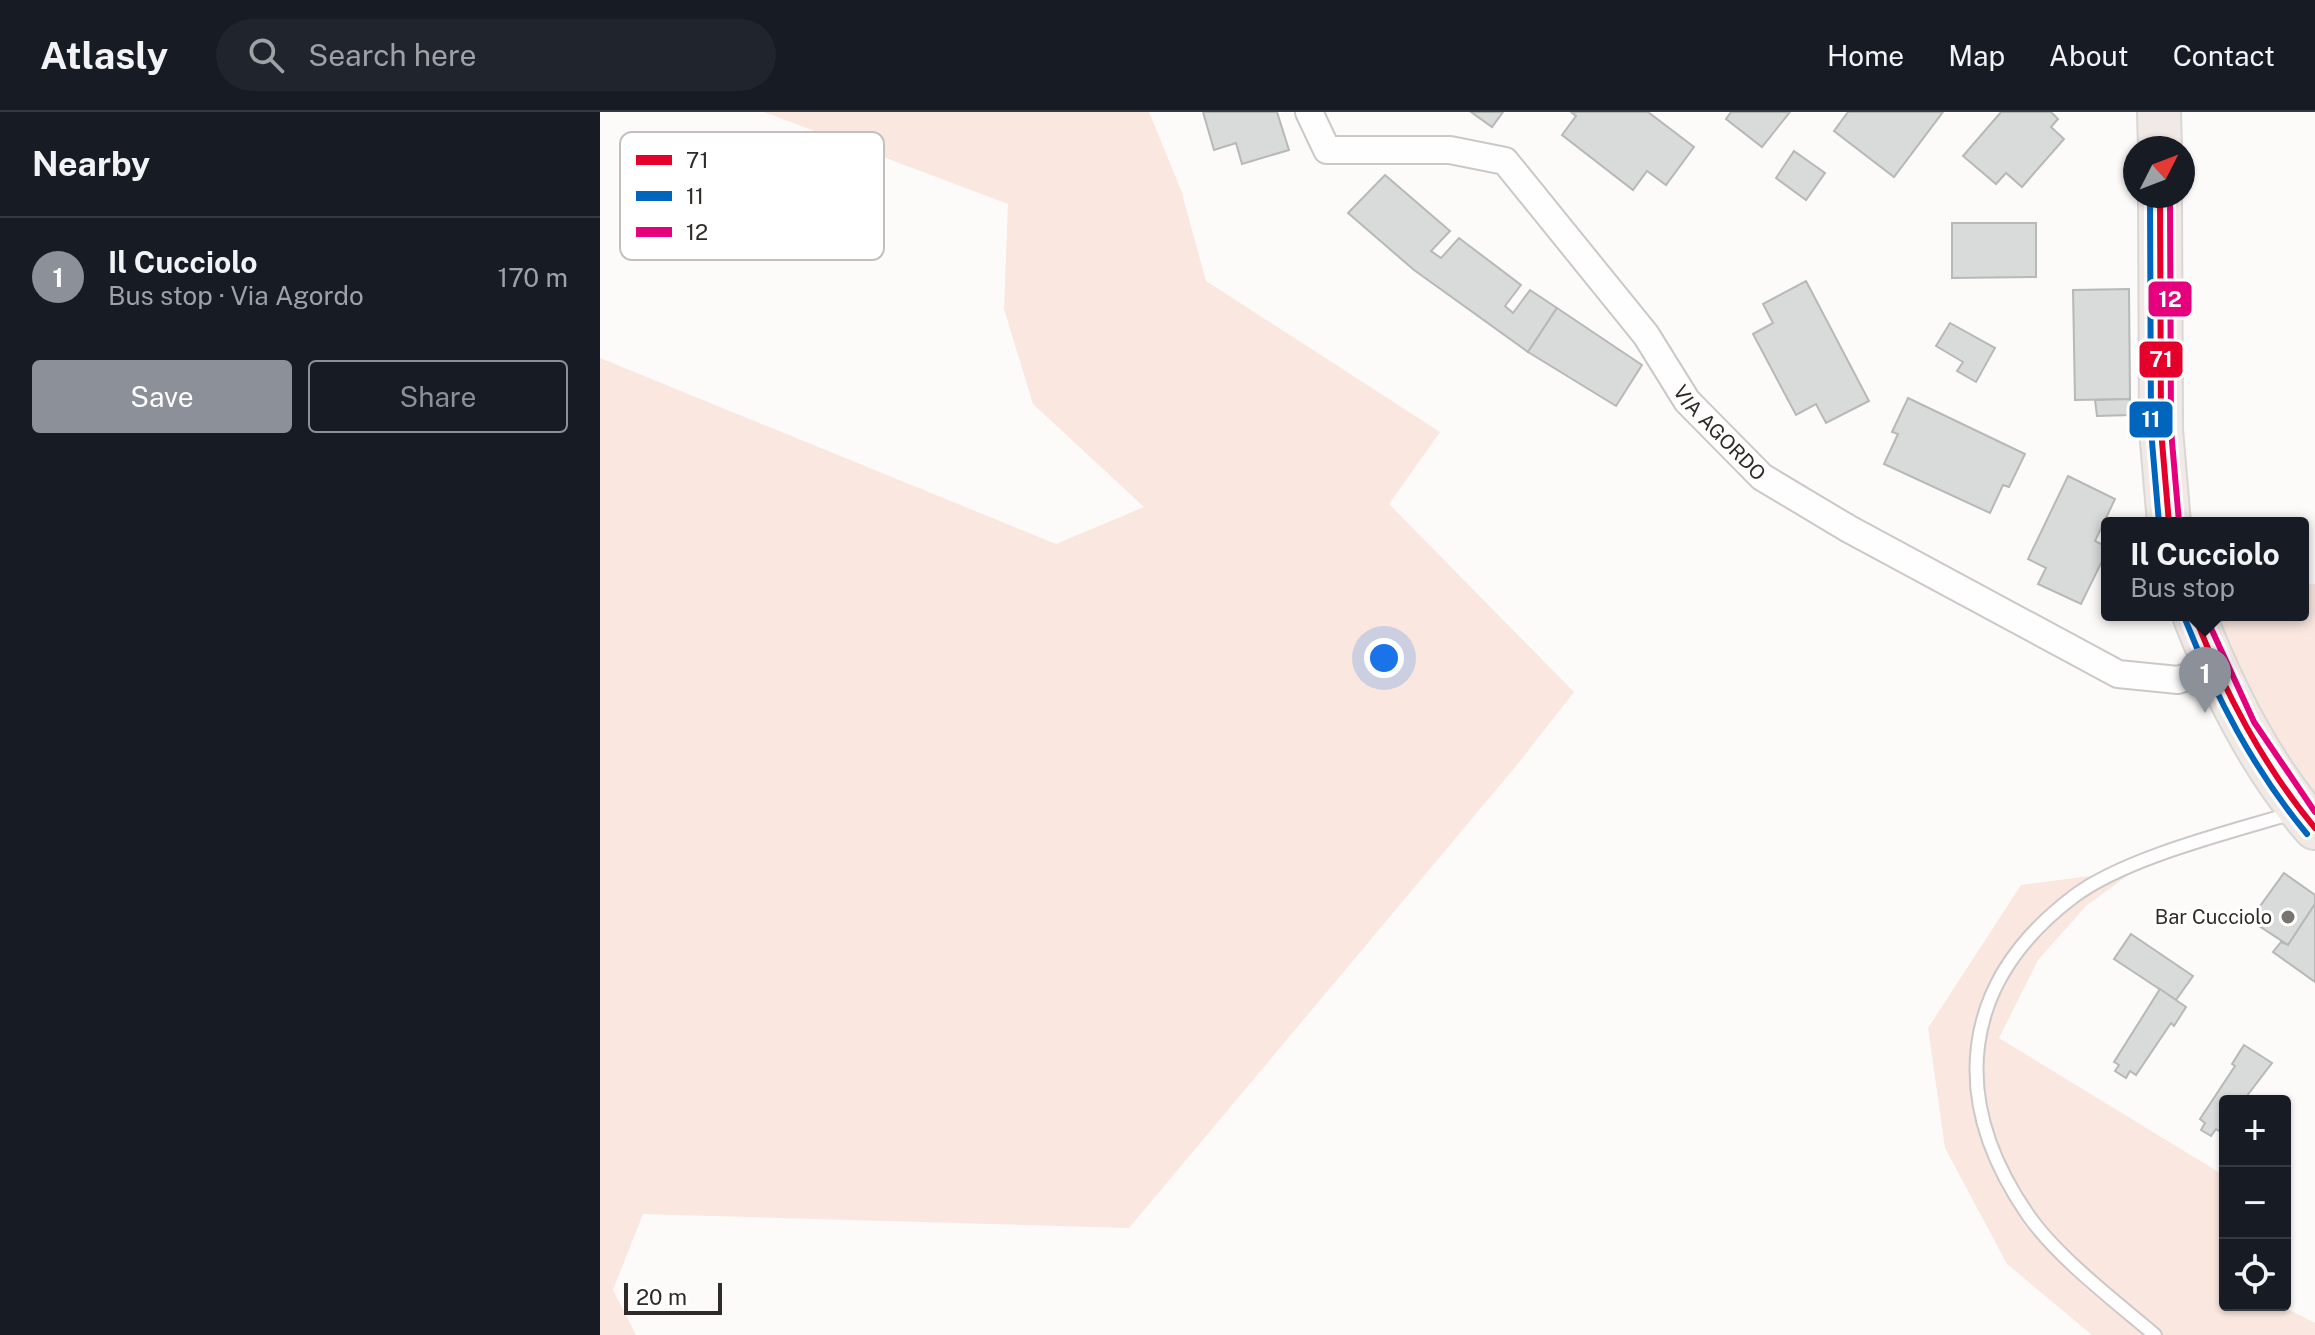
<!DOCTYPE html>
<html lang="en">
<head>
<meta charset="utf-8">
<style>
  :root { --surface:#171b24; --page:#20242c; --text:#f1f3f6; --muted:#9ea1a6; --line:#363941; --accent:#8c9099 }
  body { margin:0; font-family:"Public Sans",sans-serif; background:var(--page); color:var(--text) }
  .controls { position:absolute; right:24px; bottom:24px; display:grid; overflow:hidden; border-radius:8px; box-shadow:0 2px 6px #0004 }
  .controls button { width:72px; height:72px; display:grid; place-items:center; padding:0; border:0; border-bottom:2px solid var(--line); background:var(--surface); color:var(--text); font:40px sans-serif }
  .compass { position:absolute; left:1523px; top:24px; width:72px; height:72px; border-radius:50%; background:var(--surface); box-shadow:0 2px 6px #0004; rotate:48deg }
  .scale { position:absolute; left:24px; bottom:20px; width:98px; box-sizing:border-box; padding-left:8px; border:4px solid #2f2b29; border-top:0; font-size:22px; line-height:28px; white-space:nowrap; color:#2f2b29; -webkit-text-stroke:6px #fff; paint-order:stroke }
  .you { position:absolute; left:784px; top:546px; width:28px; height:28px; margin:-20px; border:6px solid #fff; border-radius:50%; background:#1a73e8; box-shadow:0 0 0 12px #1a73e833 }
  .badge { display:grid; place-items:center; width:52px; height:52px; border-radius:50%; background:var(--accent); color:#fff; font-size:26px; font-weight:700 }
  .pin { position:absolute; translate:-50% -66px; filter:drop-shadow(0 2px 4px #0008) }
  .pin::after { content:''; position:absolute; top:42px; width:28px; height:24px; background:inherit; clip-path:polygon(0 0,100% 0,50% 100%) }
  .popup { position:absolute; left:1501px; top:405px; width:208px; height:104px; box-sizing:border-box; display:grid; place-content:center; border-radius:8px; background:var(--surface); filter:drop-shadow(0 2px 6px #0005); font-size:26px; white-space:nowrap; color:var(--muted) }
  .popup b { font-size:30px; color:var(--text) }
  .popup::after { content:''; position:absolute; left:50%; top:100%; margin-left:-16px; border:16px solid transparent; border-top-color:var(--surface) }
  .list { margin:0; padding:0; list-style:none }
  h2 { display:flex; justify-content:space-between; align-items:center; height:104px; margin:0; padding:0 32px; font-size:34px }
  h2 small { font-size:26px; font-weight:400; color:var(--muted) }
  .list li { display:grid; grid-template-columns:52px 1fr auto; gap:24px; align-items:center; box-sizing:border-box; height:120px; padding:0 32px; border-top:2px solid var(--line) }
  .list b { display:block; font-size:30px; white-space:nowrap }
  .list p { margin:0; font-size:26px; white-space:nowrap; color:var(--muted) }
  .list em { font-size:26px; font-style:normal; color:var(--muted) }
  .actions { display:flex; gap:16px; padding:24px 32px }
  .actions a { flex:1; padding:18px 0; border:2px solid var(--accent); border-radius:8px; text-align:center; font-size:28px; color:var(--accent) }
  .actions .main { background:var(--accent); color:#fff }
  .icon { flex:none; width:44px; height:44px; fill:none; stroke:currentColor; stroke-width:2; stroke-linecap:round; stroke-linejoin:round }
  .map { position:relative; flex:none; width:1715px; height:1223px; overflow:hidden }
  header { display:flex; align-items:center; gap:48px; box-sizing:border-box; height:112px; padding:0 40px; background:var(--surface); border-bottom:2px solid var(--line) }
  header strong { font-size:38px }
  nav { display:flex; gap:44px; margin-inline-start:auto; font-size:28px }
  .search { width:560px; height:72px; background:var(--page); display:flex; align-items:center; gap:20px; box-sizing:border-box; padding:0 28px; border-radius:44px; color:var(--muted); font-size:30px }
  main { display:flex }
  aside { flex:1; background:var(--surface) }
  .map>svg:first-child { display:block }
  .green { fill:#f9e7e0 }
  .building { fill:#d9dada; stroke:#b7b8b8; stroke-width:2 }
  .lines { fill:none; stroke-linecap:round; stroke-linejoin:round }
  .lane-casing { stroke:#cbc8c7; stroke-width:16 }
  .street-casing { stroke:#cbc8c7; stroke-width:30 }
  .primary-casing { stroke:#d9d7d6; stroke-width:46 }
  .lane { stroke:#fffefe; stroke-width:12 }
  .street { stroke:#fffefe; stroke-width:26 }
  .primary { stroke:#f0e9e6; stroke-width:42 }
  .bus-1-casing { stroke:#fff; stroke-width:12 }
  .bus-2-casing { stroke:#fff; stroke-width:12 }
  .bus-3-casing { stroke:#fff; stroke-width:12 }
  .bus-1 { stroke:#e4002b; stroke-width:6 }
  .bus-2 { stroke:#0065bd; stroke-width:6 }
  .bus-3 { stroke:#e5007d; stroke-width:6 }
  .poi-dot { fill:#777472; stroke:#fff; stroke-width:3 }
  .labels { text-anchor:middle; stroke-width:6; stroke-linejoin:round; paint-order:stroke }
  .street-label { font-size:20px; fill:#2f2b29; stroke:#fff }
  .poi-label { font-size:20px; fill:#2f2b29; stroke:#fff; text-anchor:end }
  .key { fill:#fff; stroke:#c1bfbf; stroke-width:2 }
  .key-label { font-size:22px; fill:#2f2b29 }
  .line-badge { stroke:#fff; stroke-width:3 }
  .badge-label { font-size:22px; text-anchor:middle; font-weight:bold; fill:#fff }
</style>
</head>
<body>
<header>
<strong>Atlasly</strong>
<div class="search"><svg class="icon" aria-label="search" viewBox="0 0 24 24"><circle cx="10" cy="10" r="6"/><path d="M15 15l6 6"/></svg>Search here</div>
<nav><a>Home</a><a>Map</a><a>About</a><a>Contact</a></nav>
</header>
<main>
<aside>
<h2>Nearby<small></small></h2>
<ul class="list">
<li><span class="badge">1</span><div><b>Il Cucciolo</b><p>Bus stop · Via Agordo</p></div><em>170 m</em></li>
</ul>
<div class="actions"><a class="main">Save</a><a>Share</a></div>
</aside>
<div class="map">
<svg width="1715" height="1223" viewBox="0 0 1715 1223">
  <rect width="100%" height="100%" fill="#fdfbf9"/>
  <g class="green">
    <path d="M164,0H549L581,78L606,169L840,320L789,392L974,580L916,654L529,1116L43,1102L13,1178L36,1223H0V246L456,432L544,395L433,292L404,197L408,92Z"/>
    <path d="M1703,472H1715V705L1600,503H1703Z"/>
    <path d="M1535,758L1486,794L1438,848L1399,926L1625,1064V1193H1680L1715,1211V1223H1492L1407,1152L1345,1036L1328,916L1421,773Z"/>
  </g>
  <g class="building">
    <path d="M603,0H677L689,38L642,52L636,31L614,38Z"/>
    <path d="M871,0H903L892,15Z"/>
    <path d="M971,0H1048L1094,35L1066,73L1047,59L1033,78L962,23L976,4Z"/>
    <path d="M1131,0H1190L1162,35L1126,7Z"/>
    <path d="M1248,0H1343L1294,65L1234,19Z"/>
    <path d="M1401,0H1451L1458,7L1451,15L1464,27L1422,75L1406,61L1396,72L1363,44Z"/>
    <path d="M1194,39L1225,61L1206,88L1176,66Z"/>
    <path d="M785,63L850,119L831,139L841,146L859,126L921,173L905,194L913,201L930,178L957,196L928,240L814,158L748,101Z"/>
    <path d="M1352,111H1436V165L1352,166Z"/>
    <path d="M1206,169L1269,289L1226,311L1216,292L1196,303L1153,222L1173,211L1163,192Z"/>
    <path d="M1529,177L1530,287L1475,288L1473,178Z"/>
    <path d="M957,196L1042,253L1016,294L928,240Z"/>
    <path d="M1350,211L1395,236L1376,270L1357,259L1363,250L1336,234Z"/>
    <path d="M1308,286L1425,342L1409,375L1403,373L1390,401L1284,352L1298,322L1292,320Z"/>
    <path d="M1530,287L1531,303L1497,304L1495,288Z"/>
    <path d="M1468,364L1515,387L1495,429L1507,435V439L1481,492L1438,472L1446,456L1428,447Z"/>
    <path d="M1684,761L1715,783V792L1688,833L1650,808Z"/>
    <path d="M1715,792V870L1673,840L1681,830L1688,833Z"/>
    <path d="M1531,822L1593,864L1576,888L1514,847Z"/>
    <path d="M1560,877L1586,895L1574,914L1571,911L1536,963L1530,959L1526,966L1515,959L1519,953L1514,950Z"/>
    <path d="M1644,933L1672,951L1643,989H1625V1016L1622,1021L1616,1017L1611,1024L1601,1018L1605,1011L1600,1007L1635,954L1632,952Z"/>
  </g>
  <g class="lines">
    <g class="lane-casing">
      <path id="lane" d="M1555,1223C1515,1189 1458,1146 1428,1103C1348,987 1360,871 1473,785C1524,746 1630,720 1693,701"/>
    </g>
    <g class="street-casing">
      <g id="street">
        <path id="s1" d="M709,0L727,38H850L905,49L1046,223L1087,289L1162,365L1249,417L1518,562L1578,568L1617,555"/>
      </g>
    </g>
    <g class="primary-casing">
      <g id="primary">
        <path d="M1559,0L1560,36"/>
        <path d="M1560,84L1561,318L1569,411"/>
        <path d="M1594,503C1623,578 1661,655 1715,716"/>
      </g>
    </g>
    <use href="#lane" class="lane"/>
    <use href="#street" class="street"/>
    <use href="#primary" class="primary"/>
    <g class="bus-1-casing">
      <g id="bus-1">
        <path d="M1560,84L1561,318L1569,411"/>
        <path d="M1594,503C1625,580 1662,652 1715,716"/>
      </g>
    </g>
    <g class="bus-2-casing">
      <g id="bus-2">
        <path d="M1550,84L1551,318L1559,411"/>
        <path d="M1585,507C1616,585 1653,657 1707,722"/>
      </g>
    </g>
    <g class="bus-3-casing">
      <g id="bus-3">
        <path d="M1570,84L1571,318L1579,410"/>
        <path d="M1605,503L1654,610L1715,700"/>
      </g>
    </g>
    <use href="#bus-1" class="bus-1"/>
    <use href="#bus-2" class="bus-2"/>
    <use href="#bus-3" class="bus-3"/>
  </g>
  <circle class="poi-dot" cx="1688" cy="805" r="8"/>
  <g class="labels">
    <g class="street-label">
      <text dy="7" stroke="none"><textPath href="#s1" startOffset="568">VIA AGORDO</textPath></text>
    </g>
    <g class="poi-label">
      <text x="1672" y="812">Bar Cucciolo</text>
    </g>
  </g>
  <rect x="20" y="20" width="264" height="128" rx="12" class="key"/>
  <rect x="36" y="43" width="36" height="10" fill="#e4002b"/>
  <rect x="36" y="79" width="36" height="10" fill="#0065bd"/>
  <rect x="36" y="115" width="36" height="10" fill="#e5007d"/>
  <g class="key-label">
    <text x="86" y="56">71</text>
    <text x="86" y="92">11</text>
    <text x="86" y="128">12</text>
  </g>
  <g class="line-badge">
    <rect x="1547" y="168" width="46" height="38" rx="8" fill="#e5007d"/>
    <rect x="1538" y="228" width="46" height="39" rx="8" fill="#e4002b"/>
    <rect x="1528" y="288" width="46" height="39" rx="8" fill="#0065bd"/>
  </g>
  <g class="badge-label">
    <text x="1570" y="195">12</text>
    <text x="1561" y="255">71</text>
    <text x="1551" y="315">11</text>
  </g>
</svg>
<div class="controls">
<button>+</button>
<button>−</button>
<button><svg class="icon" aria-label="locate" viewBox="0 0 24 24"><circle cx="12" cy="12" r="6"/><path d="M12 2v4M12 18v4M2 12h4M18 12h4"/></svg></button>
</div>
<svg class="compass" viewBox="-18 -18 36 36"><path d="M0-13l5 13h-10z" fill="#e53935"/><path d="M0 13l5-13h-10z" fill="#9ea1a6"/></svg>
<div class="scale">20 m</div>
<div class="you"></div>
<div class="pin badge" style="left:1605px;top:601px">1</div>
<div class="popup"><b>Il Cucciolo</b>Bus stop</div>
</div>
</main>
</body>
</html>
